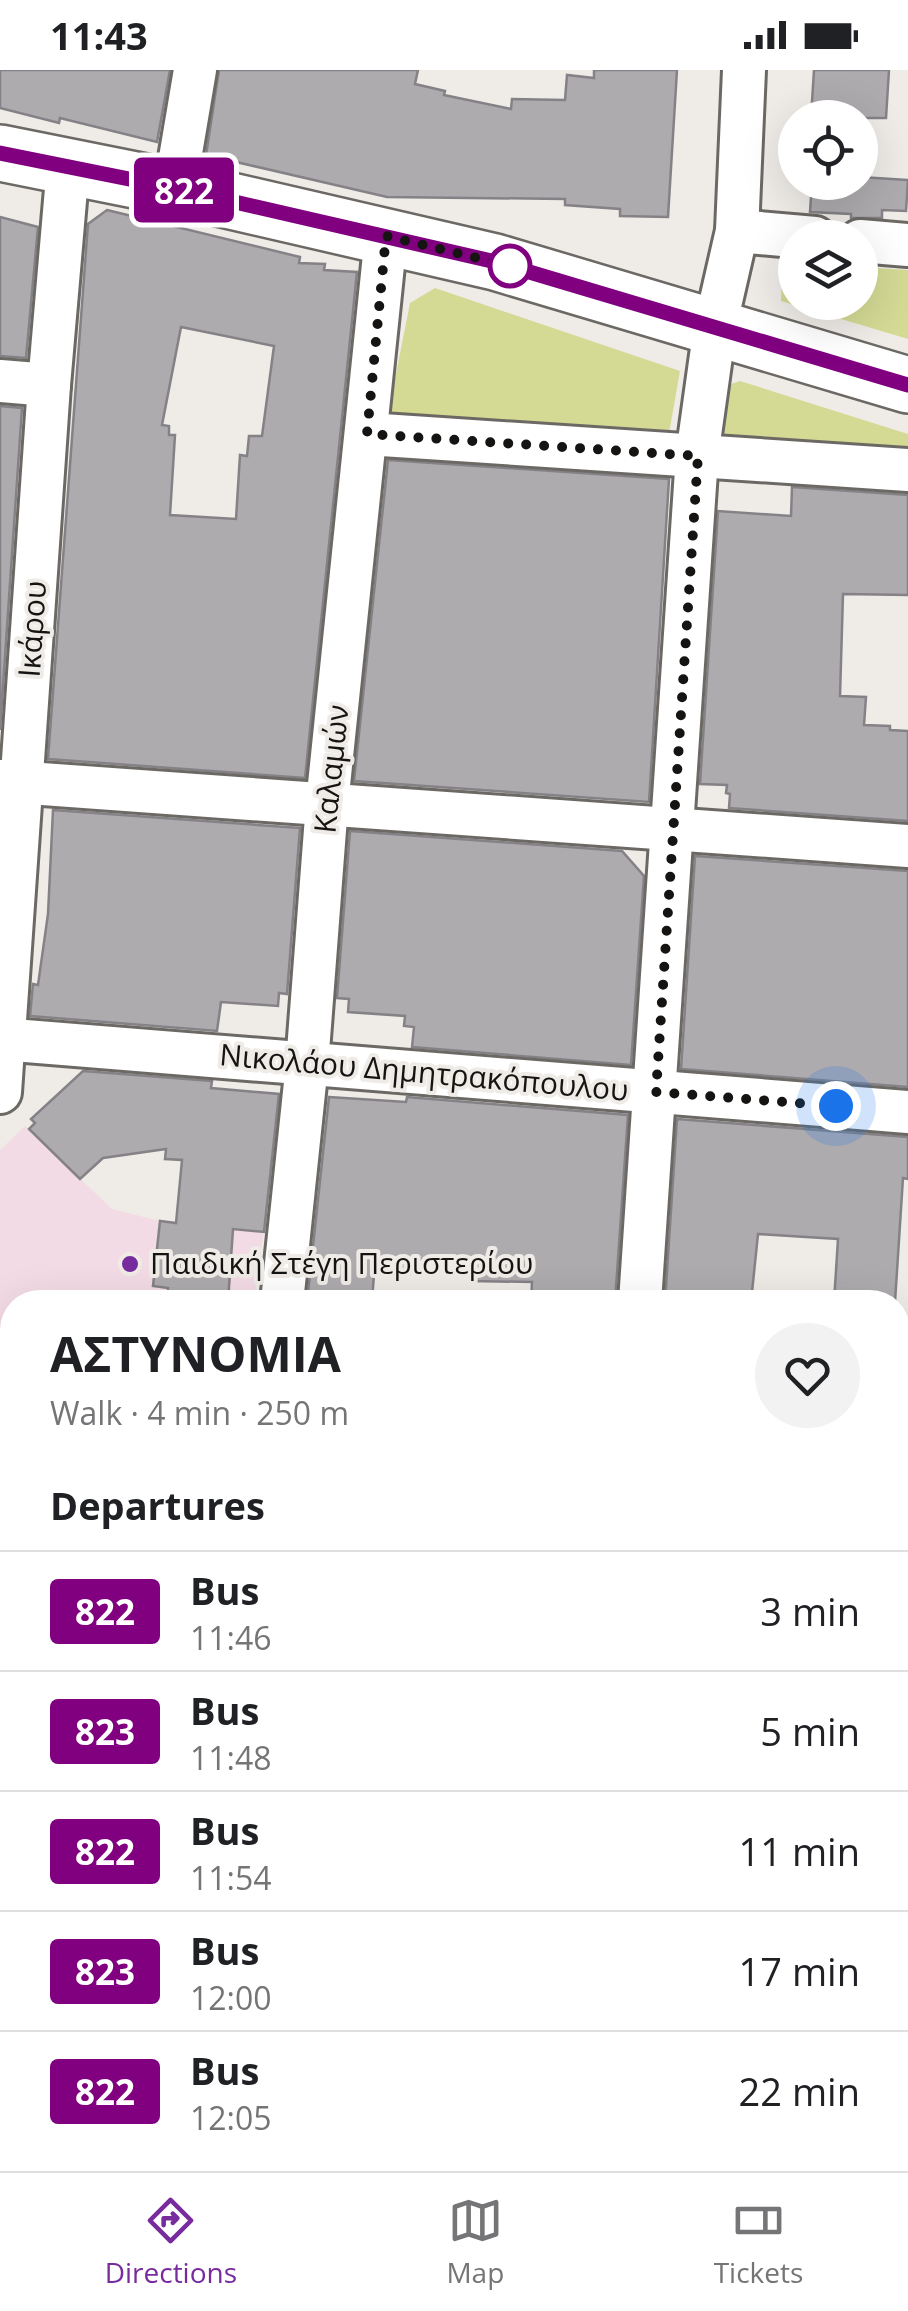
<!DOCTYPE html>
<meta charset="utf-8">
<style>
body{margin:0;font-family:"Open Sans",sans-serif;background:#f2f2f2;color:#202124;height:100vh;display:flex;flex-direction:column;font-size:38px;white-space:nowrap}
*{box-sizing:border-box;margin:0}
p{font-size:32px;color:#757577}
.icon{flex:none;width:55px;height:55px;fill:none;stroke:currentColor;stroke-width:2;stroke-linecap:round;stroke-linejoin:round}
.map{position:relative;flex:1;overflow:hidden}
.panel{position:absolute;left:0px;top:1220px;width:910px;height:882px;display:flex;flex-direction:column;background:#fff;border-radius:40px 40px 0 0;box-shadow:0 10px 40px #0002}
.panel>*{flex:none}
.badge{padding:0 20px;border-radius:8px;font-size:35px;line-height:65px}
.buttons{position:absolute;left:778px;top:30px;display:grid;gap:20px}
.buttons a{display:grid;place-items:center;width:100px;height:100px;border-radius:50%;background:#fff;box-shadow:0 10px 40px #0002;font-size:50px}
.you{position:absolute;width:50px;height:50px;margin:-25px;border:8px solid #fff;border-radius:50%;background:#1a73e8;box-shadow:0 0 0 15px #1a73e833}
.map>.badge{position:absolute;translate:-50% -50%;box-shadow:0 0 0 5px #fff}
h2{padding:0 50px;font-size:38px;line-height:90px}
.round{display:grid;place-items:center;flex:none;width:105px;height:105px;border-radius:52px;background:#f2f2f2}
.head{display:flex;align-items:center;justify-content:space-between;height:170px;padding:0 50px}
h1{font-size:48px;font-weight:700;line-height:75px}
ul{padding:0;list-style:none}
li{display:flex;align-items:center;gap:30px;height:120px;padding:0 50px;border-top:2px solid #e0e0e0}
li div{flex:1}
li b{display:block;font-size:38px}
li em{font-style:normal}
li .badge{min-width:110px;font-weight:700;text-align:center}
.status{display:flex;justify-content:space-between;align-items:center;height:70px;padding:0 50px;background:#fff;direction:ltr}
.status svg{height:28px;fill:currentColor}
.tab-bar{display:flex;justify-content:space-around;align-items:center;height:140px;border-top:2px solid #e0e0e0;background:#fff;font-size:28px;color:#757577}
.tab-bar a{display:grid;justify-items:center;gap:5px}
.tab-bar .selected{color:#782b9d}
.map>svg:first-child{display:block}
</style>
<div class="status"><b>11:43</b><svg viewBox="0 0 49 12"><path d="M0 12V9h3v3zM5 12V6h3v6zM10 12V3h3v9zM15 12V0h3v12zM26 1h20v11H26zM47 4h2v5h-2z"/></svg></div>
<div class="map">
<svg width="908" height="2101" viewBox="0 0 908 2101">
<rect width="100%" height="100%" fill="#efece8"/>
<path fill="#f3dbe5" d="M25 1056 112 1139 160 1151 264 1162 254 1232H12V1348L0 1334V1080Z"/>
<g fill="#d4da94">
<path d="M782 190 795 192V232H860V197L908 200V269L781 231Z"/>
<path d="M435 218 680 301 668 369 398 356 389 339 410 233Z"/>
<path d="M740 311 908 364V388L720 367 723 317Z"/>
<path d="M0 1541 12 1555V1649L0 1651Z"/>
<path d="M281 2090H519L520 2101H284Z"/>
</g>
<g fill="#aeabaf" stroke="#848286" stroke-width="2.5" fill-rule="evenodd">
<path d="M0 0H170L157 72 60 48 59 53 0 38Z"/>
<path d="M219 0H418L415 14 445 21 444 25 511 39 512 29 565 30 567 5 594 8V0H677L668 147 620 146V139L565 135V129L387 127 206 85Z"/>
<path d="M814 0H889L886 48H811Z"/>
<path d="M860 107 908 110 906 141 882 140V148H851V144L810 142 812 112H860Z"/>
<path d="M107 140 300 187 299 193 325 194 324 200 357 202 305 708 48 689 88 154ZM181 257 274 276 262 366H249L247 386 240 385 236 449 170 445 175 365H169V356L162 355Z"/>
<path d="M0 147 38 157 26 288 0 286Z"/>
<path d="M0 336 22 338 0 660Z"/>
<path d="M388 390 669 409 649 732 354 711Z"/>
<path d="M792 417 908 425V525L843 524 840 626 866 627 864 655 890 656V660L908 661V751L729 738 730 724 726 723 727 715 700 714 718 441 791 446Z"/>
<path d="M53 740 300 758 287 924 279 923 278 936 221 932 217 961 30 946 33 914 38 915 48 844Z"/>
<path d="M350 761 622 781 644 806 631 995 412 977 414 957 404 956 405 946 348 942 349 929 337 928Z"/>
<path d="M695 786 908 801V1017L681 999Z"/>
<path d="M83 1001 212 1011 211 1018 279 1024 264 1162 233 1159 228 1232H167L168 1218 153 1216 160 1151 176 1153 182 1090 165 1089 166 1079 103 1088 80 1109 29 1059 35 1053 31 1049Z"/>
<path d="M329 1027 406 1032 407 1027 628 1045 615 1232H531L532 1212 471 1211V1193L411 1189 410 1204H374L372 1232H307Z"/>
<path d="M677 1049 908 1067V1109L903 1108 895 1232H834L838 1169 758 1164 751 1232H665Z"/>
</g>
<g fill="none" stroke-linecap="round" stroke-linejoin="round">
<defs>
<g id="street">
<path d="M175 118 195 0"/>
<path d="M737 161 815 168"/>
<path d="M860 171 908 175"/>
<path d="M0 311 49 315"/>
<path d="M367 364 908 400"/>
<path d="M0 711 908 776"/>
<path d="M0 969 908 1042"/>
<path d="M0 1022 49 315 68 96"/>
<path d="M282 1232 307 994 327 734 386 166"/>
<path d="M640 1232 697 386 715 257 737 161 744 0"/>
<path d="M898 1421 908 1422"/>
<path d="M0 1683 12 1681"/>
<path d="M898 1714 908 1715"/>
<path d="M0 1988 12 1986"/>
<path d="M246 2090 248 2101"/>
<path d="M551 2090 553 2101"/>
</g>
<g id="secondary">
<path d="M0 83 175 118 495 192 908 315"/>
<path d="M0 1404 12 1418"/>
<path d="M0 1478 12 1493"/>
<path d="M609 2090 621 2101"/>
<path d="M681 2090 693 2101"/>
</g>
</defs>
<use href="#street" stroke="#6c6965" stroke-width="48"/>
<use href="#secondary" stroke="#6c6965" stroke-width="60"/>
<use href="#street" stroke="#fff" stroke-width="42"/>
<use href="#secondary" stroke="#fff" stroke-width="55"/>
</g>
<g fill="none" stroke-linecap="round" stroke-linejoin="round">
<defs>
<path id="line" d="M0 83 174 118 496 192 908 315"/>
</defs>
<use href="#line" stroke="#fff" stroke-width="22"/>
<use href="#line" stroke="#800080" stroke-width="15"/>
<path stroke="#151413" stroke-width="10" stroke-dasharray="0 18" d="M510 196 386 166 367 364 698 386 656 1022 836 1036"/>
</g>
<circle fill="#fff" stroke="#800080" stroke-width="5" cx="510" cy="196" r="20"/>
<circle fill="#782b9d" stroke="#efece8" stroke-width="4" cx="130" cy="1194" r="10"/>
<g text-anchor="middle" stroke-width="8" stroke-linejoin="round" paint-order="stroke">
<g font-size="30" fill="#151413" stroke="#efece8">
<text transform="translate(33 559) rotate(-86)" y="10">Ικάρου</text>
<text transform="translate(332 699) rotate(-84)" y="10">Καλαμών</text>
<text transform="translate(424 1003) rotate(5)" y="10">Νικολάου Δημητρακόπουλου</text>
</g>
<g font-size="30" fill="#151413" stroke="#efece8" text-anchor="start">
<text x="150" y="1204">Παιδική Στέγη Περιστερίου</text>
</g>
</g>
</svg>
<div class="buttons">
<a><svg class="icon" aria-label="locate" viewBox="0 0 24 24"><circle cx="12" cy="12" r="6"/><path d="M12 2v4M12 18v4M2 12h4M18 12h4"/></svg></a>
<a><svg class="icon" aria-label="layers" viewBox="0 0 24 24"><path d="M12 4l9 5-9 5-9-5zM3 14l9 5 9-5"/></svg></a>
</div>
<div class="you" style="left:836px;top:1036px"></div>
<b class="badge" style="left:184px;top:120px;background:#800080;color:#fff">822</b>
<section class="panel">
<div class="head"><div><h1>ΑΣΤΥΝΟΜΙΑ</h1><p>Walk · 4 min · 250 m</p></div><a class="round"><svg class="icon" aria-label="heart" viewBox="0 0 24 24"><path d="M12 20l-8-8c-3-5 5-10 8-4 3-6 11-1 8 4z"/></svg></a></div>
<h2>Departures</h2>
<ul>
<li><span class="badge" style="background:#800080;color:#fff">822</span><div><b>Bus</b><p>11:46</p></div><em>3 min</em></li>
<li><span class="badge" style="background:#800080;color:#fff">823</span><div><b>Bus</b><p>11:48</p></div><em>5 min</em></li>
<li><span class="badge" style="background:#800080;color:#fff">822</span><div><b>Bus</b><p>11:54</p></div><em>11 min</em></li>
<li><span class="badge" style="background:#800080;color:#fff">823</span><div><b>Bus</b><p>12:00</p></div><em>17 min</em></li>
<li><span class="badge" style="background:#800080;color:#fff">822</span><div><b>Bus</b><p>12:05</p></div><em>22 min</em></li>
</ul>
</section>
</div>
<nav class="tab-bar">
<a class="selected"><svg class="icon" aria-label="directions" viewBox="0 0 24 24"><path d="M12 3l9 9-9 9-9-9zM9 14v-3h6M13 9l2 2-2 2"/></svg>Directions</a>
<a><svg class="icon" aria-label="map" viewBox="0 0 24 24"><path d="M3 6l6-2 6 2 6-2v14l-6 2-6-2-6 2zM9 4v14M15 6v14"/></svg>Map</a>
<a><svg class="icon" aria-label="tickets" viewBox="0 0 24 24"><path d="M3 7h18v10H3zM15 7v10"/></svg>Tickets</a>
</nav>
